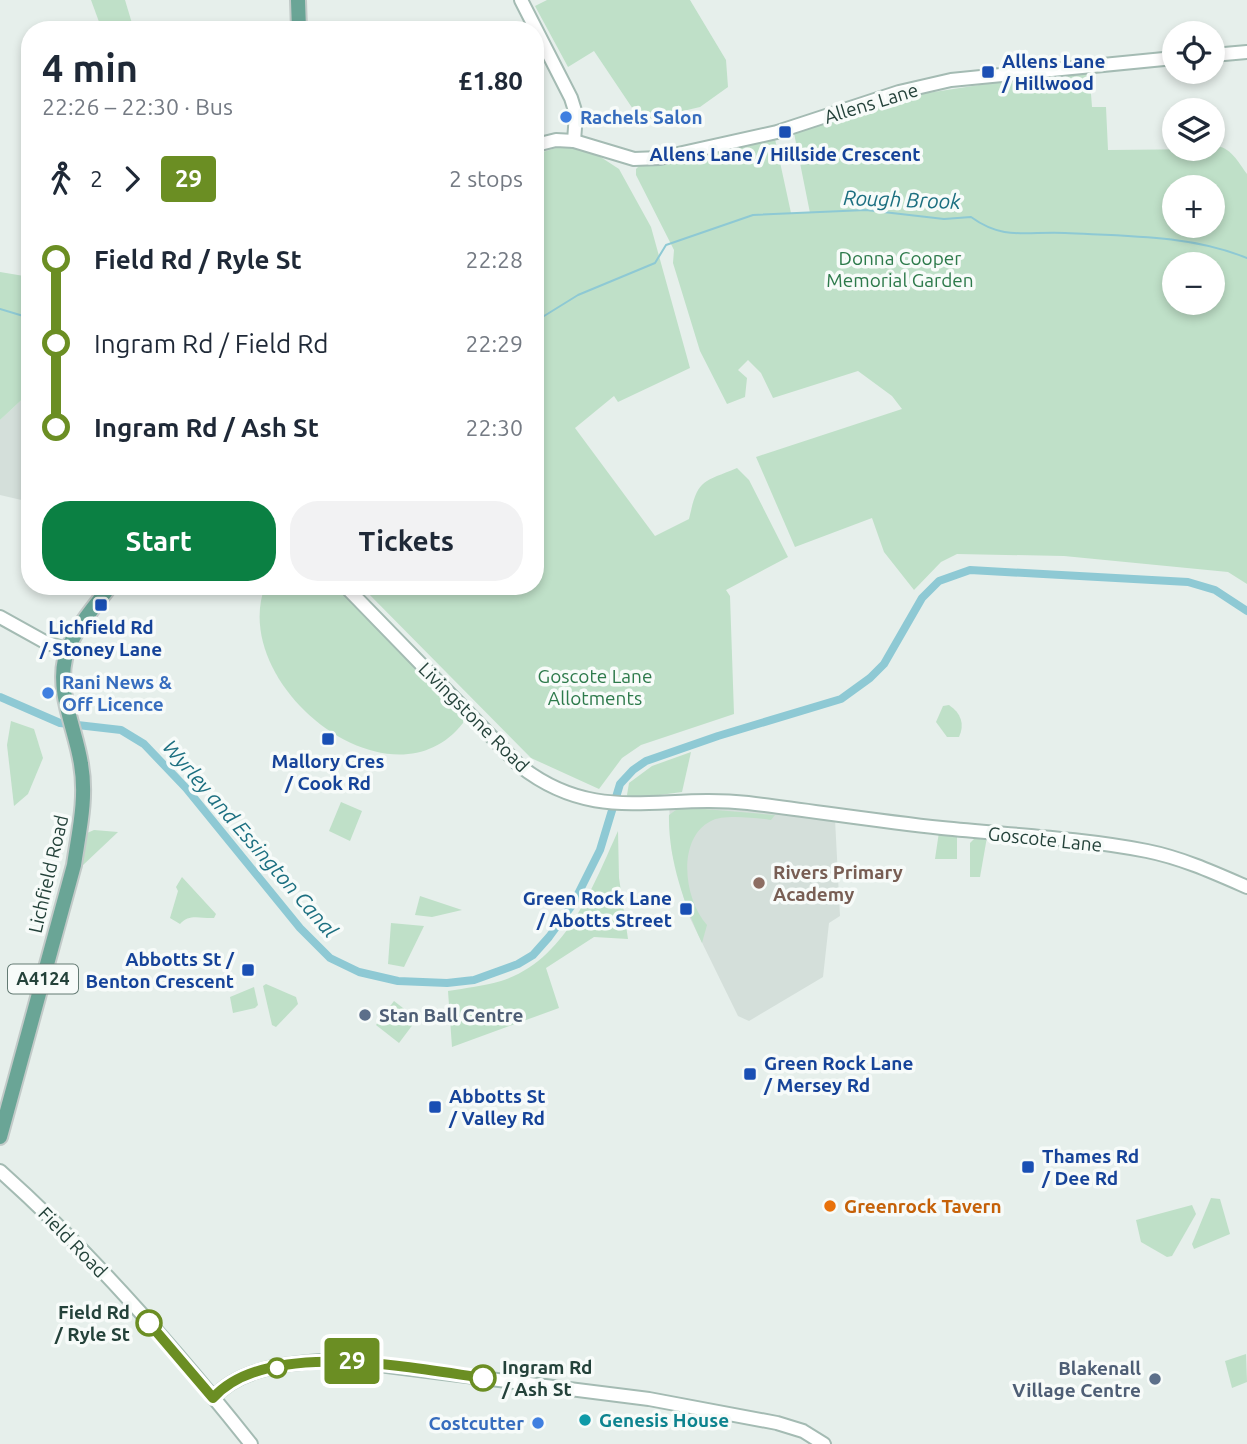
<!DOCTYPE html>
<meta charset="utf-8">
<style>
body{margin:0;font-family:Ubuntu,sans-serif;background:#f2f2f3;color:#1f2937;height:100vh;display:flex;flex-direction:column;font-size:26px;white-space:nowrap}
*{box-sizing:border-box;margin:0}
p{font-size:23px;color:#747a83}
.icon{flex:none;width:38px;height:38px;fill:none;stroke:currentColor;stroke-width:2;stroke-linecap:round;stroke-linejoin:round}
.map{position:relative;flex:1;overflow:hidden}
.details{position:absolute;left:21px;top:21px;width:523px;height:574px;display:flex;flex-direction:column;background:#fff;border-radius:28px;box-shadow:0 4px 10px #0003}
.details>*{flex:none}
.badge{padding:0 14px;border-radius:5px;font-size:24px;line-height:46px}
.buttons{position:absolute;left:1162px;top:21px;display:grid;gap:14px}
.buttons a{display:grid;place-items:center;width:63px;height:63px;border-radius:50%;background:#fff;box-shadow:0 4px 10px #0003;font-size:35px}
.map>.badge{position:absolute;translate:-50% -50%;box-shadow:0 0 0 4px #fff}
.legs{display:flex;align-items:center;gap:10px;height:77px;padding:0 21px;font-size:23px}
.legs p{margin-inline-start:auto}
.overview{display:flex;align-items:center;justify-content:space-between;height:119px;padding:0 21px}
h1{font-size:38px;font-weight:700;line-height:52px}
.cta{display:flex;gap:14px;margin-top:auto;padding:14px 21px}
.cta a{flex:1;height:80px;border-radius:28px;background:#0b8043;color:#fff;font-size:28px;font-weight:700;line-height:80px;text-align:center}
.cta a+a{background:#f2f2f3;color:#1f2937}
ul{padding:0 21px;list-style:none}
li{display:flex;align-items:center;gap:24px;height:84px;font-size:26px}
li i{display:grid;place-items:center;width:10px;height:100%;margin:0 9px;background:currentColor}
li i::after{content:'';width:18px;height:18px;margin:-9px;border:5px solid;border-radius:50%;background:#fff}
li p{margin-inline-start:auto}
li:first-child i{background:linear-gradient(#0000 50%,currentColor 0)}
li:last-child i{background:linear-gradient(currentColor 50%,#0000 0)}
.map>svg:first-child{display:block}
</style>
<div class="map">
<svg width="1247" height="1444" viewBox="0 0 1247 1444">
<rect width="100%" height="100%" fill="#e6efeb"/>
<g fill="#d4dfda">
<path d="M30 392V502L0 495V420Z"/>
<path d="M713 804 835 819 840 916 829 923 823 977 749 1021 738 1016 688 914 672 852 669 805Z"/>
</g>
<g fill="#bfe0c8" fill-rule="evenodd">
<path d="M91 0H125L134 30H102Z"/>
<path d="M547 0H690L726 60 728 87 700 107 641 121 594 51 568 67 535 6Z"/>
<path d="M1089 68 1092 107H1106L1108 150 1213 149V146C1230 145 1238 162 1247 174V584L1228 572 1064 556 957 554 941 562 914 590 884 552 872 518 795 547 756 457 902 409 892 396 858 371 773 398 761 373 748 360 738 370 747 378 745 397 727 404 700 351 673 263 674 250 636 175V169L640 165 775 139 791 213H810L794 133 921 94ZM1174 187H1213V226H1174ZM1174 264H1213V303H1174Z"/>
<path d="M566 145 596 154 619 169 651 227 690 368 618 402 614 396 575 428 655 536 689 519C698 479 701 483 737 468L749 480 788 557 726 590 730 596 734 714 641 745 622 758 599 789 531 758 361 586H536V154Z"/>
<path d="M0 272 30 277V392L0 420Z"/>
<path d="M265 586H336L464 715 463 723C391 815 228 686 265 586Z"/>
<path d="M949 705C961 713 965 724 959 737H947L936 722 943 706Z"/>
<path d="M11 721 34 729 43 758 28 794 14 806 7 745Z"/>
<path d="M691 752 682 792 630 799 627 795 629 783 652 766Z"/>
<path d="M341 802 362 811 350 841 329 831Z"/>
<path d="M680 807 775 815 771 820C757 818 723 814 711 821 677 838 683 898 707 925L702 943C684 904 668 858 669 815Z"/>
<path d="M94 830 118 832 82 866 87 833Z"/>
<path d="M618 831 619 878 628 939 594 937 546 968 559 1008 452 1047 448 991C466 988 484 986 501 981 566 961 593 886 618 831Z"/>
<path d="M939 832 957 836V859H935Z"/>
<path d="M976 837H987L980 877H970V843Z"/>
<path d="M182 877 216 914 214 918C202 919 189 913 180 924L170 918 178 891 176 887Z"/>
<path d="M420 896 462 910 432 917 415 915Z"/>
<path d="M391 923 424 926 404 967 388 964Z"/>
<path d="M266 984 296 997 298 1004 276 1027 272 1025 263 986Z"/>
<path d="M254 987 258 1005 255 1008 233 1013 230 997Z"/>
<path d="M394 1001 417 1019 399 1043 376 1025Z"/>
<path d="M1211 1198 1220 1199 1230 1234 1194 1249 1192 1244Z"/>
<path d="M1192 1205 1196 1214 1172 1256 1167 1257 1141 1242 1136 1220Z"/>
<path d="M1246 1354 1247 1382 1232 1388 1225 1361Z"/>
</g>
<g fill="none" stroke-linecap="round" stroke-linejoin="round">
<g stroke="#8ec9d4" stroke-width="2">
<path d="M0 309 30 318"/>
<path d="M536 321 578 295 655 263 666 245 753 215 866 210 944 219 971 217C1004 241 1027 231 1065 233 1125 236 1191 235 1247 258"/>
</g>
<path stroke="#8ec9d4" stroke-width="8" d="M0 697 60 723 121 730 144 744 186 788 300 928 330 958 359 972 398 981 447 983 474 980 518 964 533 955 549 937 573 904 600 850 620 784 633 770 646 761 718 736 841 699 870 678 884 664 922 598 939 581 970 570 1188 582 1215 590 1247 611"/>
<defs>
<g id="secondary">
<path d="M521 0 571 98 576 114 574 141"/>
<path d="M1213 55 1247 52"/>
<path d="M536 145 556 140 574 141 634 159 660 158 777 132 899 92 951 80 1174 58"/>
<path d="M345 586 520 766C597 826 660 793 748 803 813 811 877 821 942 828 1010 835 1080 838 1147 851 1182 858 1215 873 1247 887"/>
<path d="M0 617 45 642 68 650"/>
<path d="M0 1171C92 1253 174 1347 251 1444"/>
<path d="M213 1398C242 1365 299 1362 339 1360L649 1399 777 1423 803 1431 824 1444"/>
</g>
<g id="primary">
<path d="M298 0 299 30"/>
<path d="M0 1137 74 865C79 831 87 798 81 764 76 730 57 694 65 659 71 632 94 608 110 586"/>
</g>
</defs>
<use href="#secondary" stroke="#a4bbb3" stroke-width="16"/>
<use href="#primary" stroke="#c2cac8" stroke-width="18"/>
<use href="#secondary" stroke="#fff" stroke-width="12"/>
<use href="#primary" stroke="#6aa596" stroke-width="14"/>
</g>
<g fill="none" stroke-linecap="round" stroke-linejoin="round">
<defs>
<path id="line-1" d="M149 1323 213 1398C266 1338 413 1368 483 1378"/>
</defs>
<use href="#line-1" stroke="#fff" stroke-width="16"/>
<use href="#line-1" stroke="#6b8e23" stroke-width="10"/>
</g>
<g fill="#1a4fb4" stroke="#f7fbf9" stroke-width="2.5">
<rect x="981" y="65" width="14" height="14" rx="3.5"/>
<rect x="778" y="125" width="14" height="14" rx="3.5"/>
<rect x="94" y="598" width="14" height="14" rx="3.5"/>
<rect x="321" y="732" width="14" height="14" rx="3.5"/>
<rect x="679" y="902" width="14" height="14" rx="3.5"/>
<rect x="241" y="963" width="14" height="14" rx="3.5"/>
<rect x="743" y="1067" width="14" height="14" rx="3.5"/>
<rect x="428" y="1100" width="14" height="14" rx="3.5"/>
<rect x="1021" y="1160" width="14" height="14" rx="3.5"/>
</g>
<g fill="#3f7fe0" stroke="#f7fbf9" stroke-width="2.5">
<circle cx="566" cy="117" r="7"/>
<circle cx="48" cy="693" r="7"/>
<circle cx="538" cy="1423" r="7"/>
</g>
<circle fill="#8d6e63" stroke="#f7fbf9" stroke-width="2.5" cx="759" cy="883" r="7"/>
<g fill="#5c6f8a" stroke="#f7fbf9" stroke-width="2.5">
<circle cx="365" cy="1015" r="7"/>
<circle cx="1155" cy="1379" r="7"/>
</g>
<circle fill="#e8710a" stroke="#f7fbf9" stroke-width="2.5" cx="830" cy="1206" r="7"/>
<g fill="#fff" stroke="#6b8e23" stroke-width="3.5">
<circle cx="149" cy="1323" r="12"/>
<circle cx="277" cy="1368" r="9"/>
<circle cx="483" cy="1378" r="12"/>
</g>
<circle fill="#0f9aa8" stroke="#f7fbf9" stroke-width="2.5" cx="585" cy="1420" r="7"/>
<g text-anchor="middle" stroke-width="7" stroke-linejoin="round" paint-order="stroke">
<rect fill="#f7fbf9" stroke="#637a73" stroke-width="2" x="8" y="964.5" width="70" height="29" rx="5"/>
<g font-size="18" font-weight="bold" fill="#24423a">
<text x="43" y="985">A4124</text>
</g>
<g font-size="19" font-weight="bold" fill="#164399" stroke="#f7fbf9" text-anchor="start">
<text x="1002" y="68">Allens Lane<tspan x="1002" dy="22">/ Hillwood</tspan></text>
<text x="785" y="161" text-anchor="middle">Allens Lane / Hillside Crescent</text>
<text x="101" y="634" text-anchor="middle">Lichfield Rd<tspan x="101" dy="22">/ Stoney Lane</tspan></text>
<text x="328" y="768" text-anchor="middle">Mallory Cres<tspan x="328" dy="22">/ Cook Rd</tspan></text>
<text x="672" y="905" text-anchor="end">Green Rock Lane<tspan x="672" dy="22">/ Abotts Street</tspan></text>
<text x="234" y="966" text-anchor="end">Abbotts St /<tspan x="234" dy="22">Benton Crescent</tspan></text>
<text x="764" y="1070">Green Rock Lane<tspan x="764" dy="22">/ Mersey Rd</tspan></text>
<text x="449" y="1103">Abbotts St<tspan x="449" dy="22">/ Valley Rd</tspan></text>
<text x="1042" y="1163">Thames Rd<tspan x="1042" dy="22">/ Dee Rd</tspan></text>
</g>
<g font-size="19" fill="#24423a" stroke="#f7fbf9">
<text transform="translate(871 103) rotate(-17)" y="7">Allens Lane</text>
<text transform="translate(474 717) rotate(45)" y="7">Livingstone Road</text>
<text transform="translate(1045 839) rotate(6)" y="7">Goscote Lane</text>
<text transform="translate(48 874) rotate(-77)" y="7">Lichfield Road</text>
<text transform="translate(73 1242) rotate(46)" y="7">Field Road</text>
</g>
<g font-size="19" font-weight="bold" fill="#366cbe" stroke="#f7fbf9" text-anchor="start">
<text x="580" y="124">Rachels Salon</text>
<text x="62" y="689">Rani News &amp;<tspan x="62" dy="22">Off Licence</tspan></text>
<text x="524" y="1430" text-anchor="end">Costcutter</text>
</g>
<g font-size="19" fill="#2d7a4b" stroke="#f7fbf9">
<text x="900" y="265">Donna Cooper<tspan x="900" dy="22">Memorial Garden</tspan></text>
<text x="595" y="683">Goscote Lane<tspan x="595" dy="22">Allotments</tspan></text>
</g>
<g font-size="19" font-weight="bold" fill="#785e54" stroke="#f7fbf9" text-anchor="start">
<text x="773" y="879">Rivers Primary<tspan x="773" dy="22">Academy</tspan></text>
</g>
<g font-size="19" font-weight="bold" fill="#4e5e75" stroke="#f7fbf9" text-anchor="start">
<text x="379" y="1022">Stan Ball Centre</text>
<text x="1141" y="1375" text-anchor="end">Blakenall<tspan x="1141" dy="22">Village Centre</tspan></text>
</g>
<g font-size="19" font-weight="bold" fill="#c56008" stroke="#f7fbf9" text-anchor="start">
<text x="844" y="1213">Greenrock Tavern</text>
</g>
<g font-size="19" font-weight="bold" fill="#24423a" stroke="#f7fbf9" text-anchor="end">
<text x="130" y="1319">Field Rd<tspan x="130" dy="22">/ Ryle St</tspan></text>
<text x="502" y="1374" text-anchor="start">Ingram Rd<tspan x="502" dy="22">/ Ash St</tspan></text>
</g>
<g font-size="19" font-weight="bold" fill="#0d838f" stroke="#f7fbf9" text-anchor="start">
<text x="599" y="1427">Genesis House</text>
</g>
<g font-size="21" font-style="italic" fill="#1c6f80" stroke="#f7fbf9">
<text transform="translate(902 200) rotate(2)" y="7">Rough Brook</text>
<text transform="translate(250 839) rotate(49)" y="7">Wyrley and Essington Canal</text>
</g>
</g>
</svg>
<div class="buttons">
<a><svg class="icon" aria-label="locate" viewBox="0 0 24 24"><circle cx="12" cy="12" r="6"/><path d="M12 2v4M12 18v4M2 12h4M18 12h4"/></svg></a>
<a><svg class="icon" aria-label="layers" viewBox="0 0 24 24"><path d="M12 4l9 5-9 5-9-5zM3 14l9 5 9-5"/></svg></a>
<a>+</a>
<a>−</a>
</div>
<b class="badge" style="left:352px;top:1361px;background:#6b8e23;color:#fff">29</b>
<section class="details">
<div class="overview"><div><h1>4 min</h1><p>22:26 – 22:30 · Bus</p></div><b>£1.80</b></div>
<div class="legs"><svg class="icon" aria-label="walk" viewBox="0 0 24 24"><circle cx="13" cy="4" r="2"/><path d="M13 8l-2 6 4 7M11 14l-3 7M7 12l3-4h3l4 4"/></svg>2<svg class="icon" aria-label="forward" viewBox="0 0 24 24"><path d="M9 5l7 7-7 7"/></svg><b class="badge" style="background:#6b8e23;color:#fff">29</b><p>2 stops</p></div>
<ul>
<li><i style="color:#6b8e23"></i><b>Field Rd / Ryle St</b><p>22:28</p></li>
<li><i style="color:#6b8e23"></i><span>Ingram Rd / Field Rd</span><p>22:29</p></li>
<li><i style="color:#6b8e23"></i><b>Ingram Rd / Ash St</b><p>22:30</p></li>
</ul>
<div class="cta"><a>Start</a><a>Tickets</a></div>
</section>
</div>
